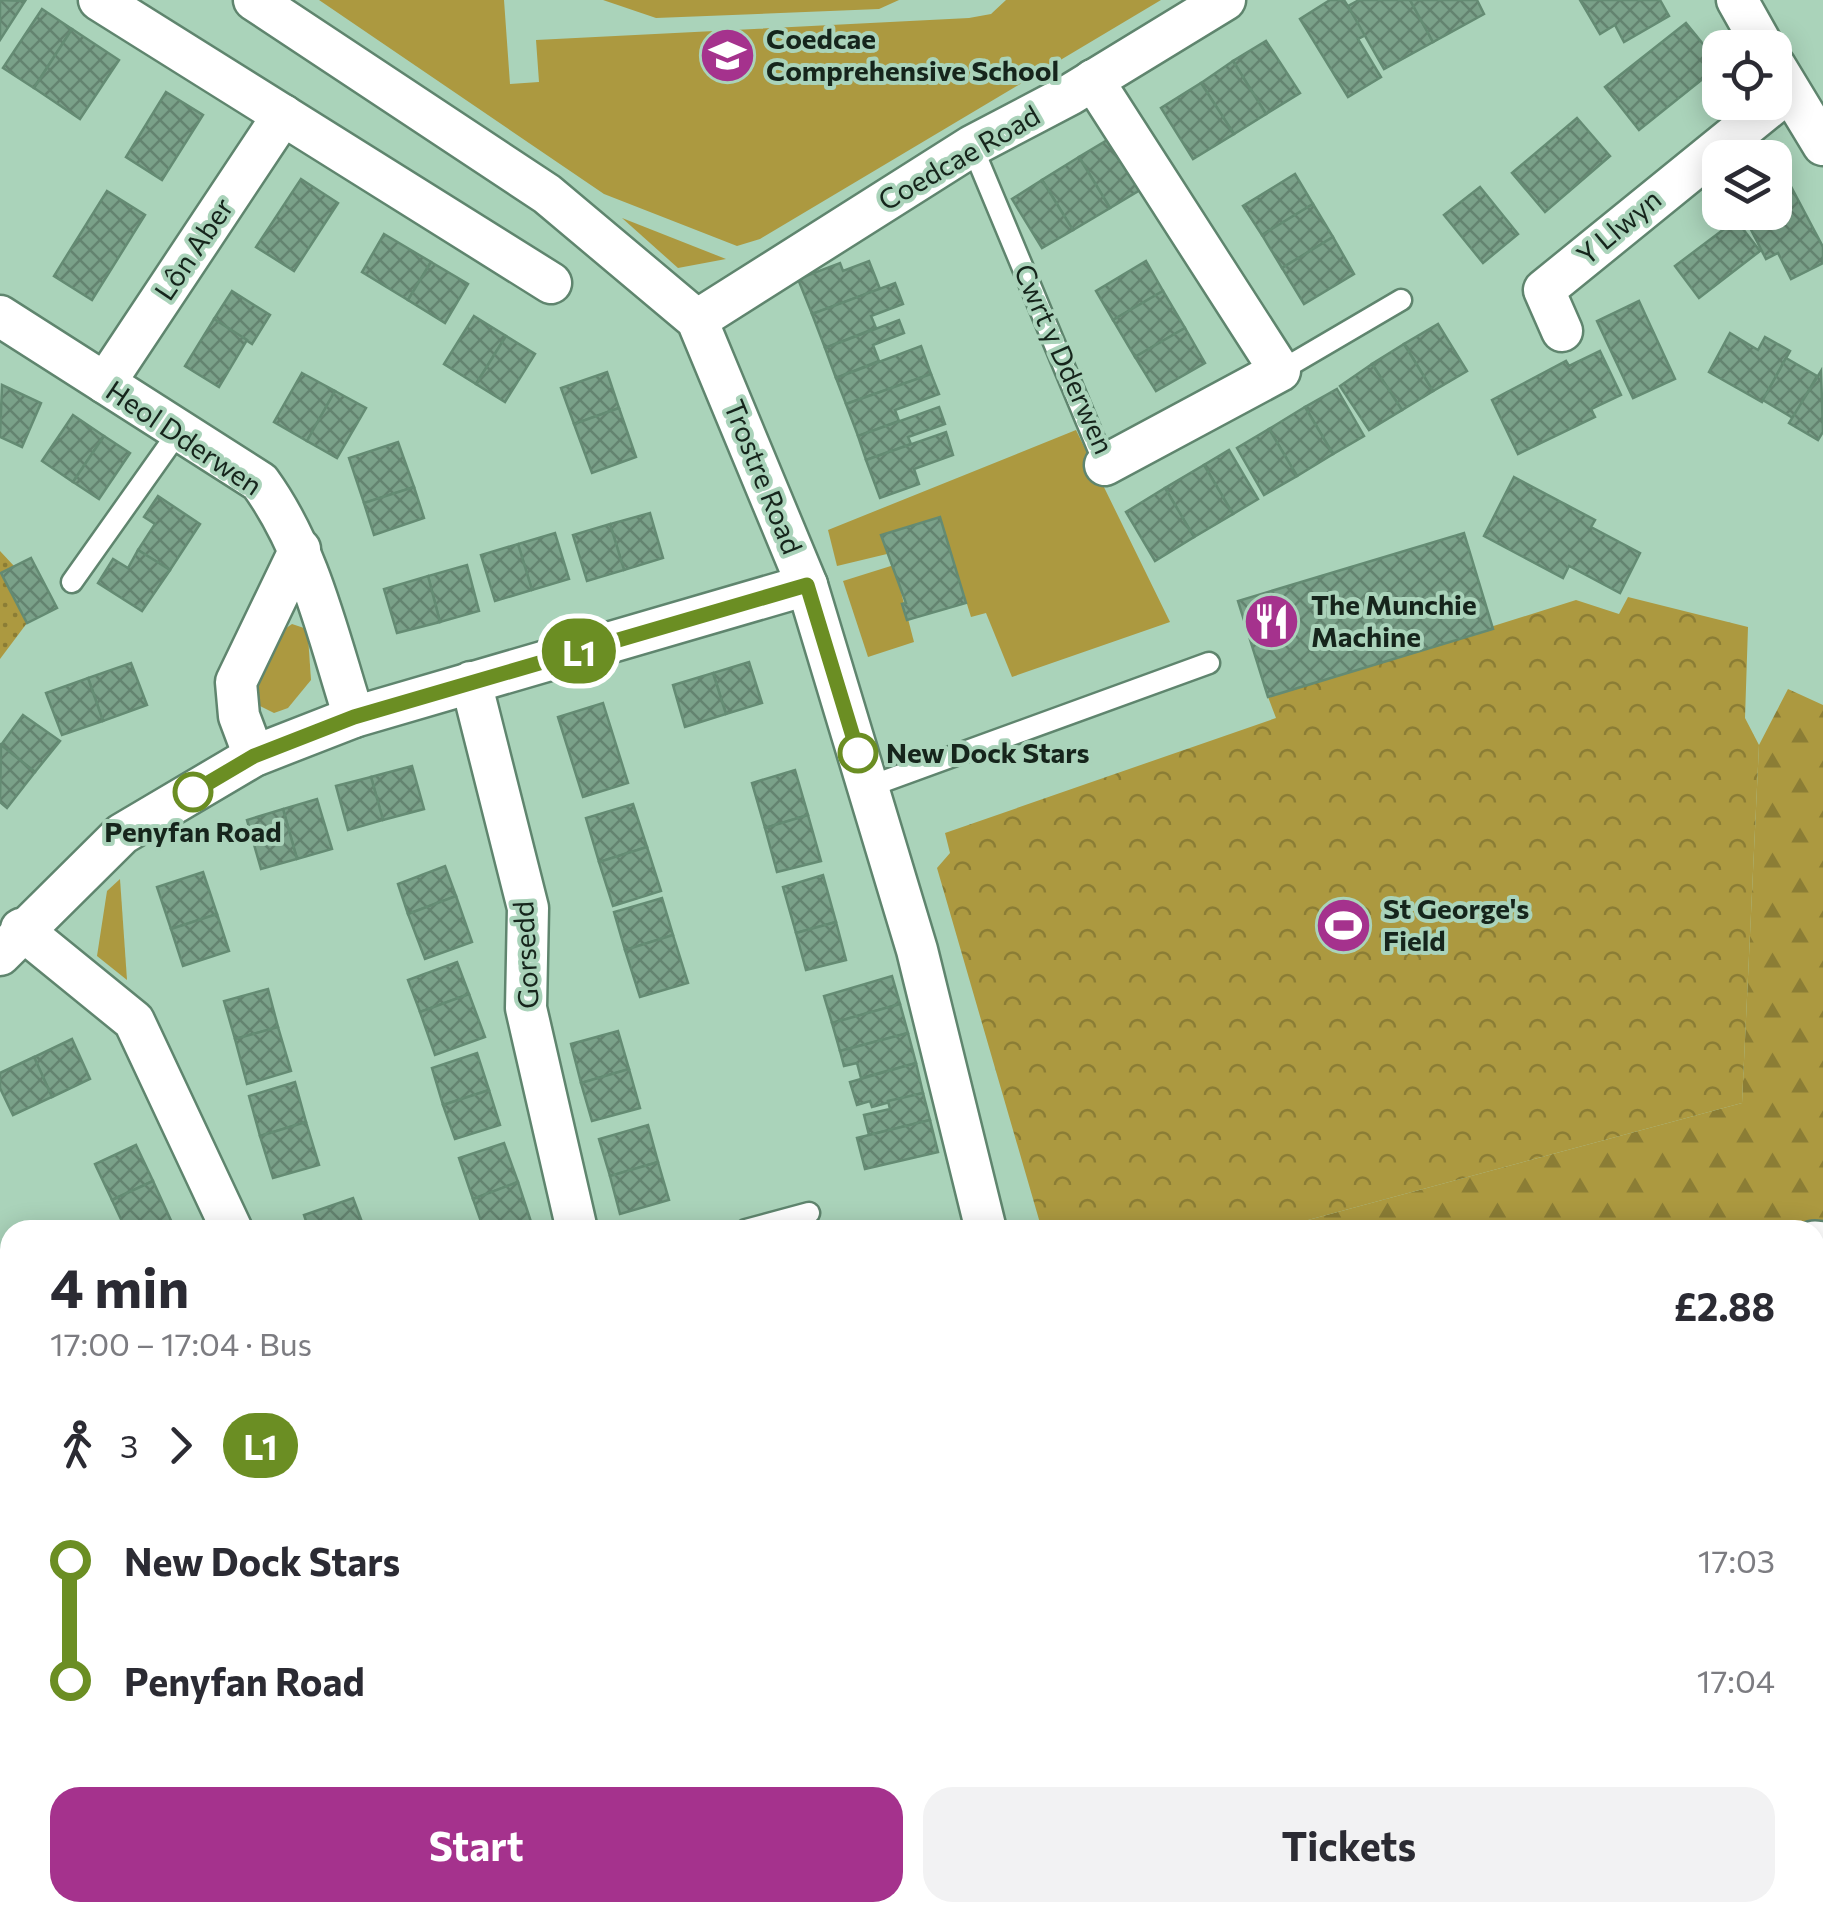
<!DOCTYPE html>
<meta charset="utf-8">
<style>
body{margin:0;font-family:Commissioner,sans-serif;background:#f2f2f3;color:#2b2b33;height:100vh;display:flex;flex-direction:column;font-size:38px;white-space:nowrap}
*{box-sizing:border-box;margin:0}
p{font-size:32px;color:#7c7c81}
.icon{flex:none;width:55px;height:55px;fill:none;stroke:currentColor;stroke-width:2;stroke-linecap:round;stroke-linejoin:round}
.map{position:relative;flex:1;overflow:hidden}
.details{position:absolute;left:0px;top:1220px;width:1825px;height:702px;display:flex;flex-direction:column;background:#fff;border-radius:30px 30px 0 0;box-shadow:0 5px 25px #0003}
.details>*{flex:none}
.badge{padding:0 20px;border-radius:32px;font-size:35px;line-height:65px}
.controls{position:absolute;left:1702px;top:30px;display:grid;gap:20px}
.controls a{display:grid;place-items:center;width:90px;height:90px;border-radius:20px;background:#fff;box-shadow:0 5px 25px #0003;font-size:50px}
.map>.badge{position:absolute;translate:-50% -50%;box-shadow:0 0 0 5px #fff}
.legs{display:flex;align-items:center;gap:15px;height:110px;padding:0 50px;font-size:32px}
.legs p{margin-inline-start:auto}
.head{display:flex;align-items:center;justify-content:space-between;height:170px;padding:0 50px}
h1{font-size:55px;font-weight:700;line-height:75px}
.cta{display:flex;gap:20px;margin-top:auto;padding:20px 50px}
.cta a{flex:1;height:115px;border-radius:30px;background:#a5328d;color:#fff;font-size:40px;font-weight:700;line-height:115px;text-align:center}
.cta a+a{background:#f2f2f3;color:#2b2b33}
ul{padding:0 50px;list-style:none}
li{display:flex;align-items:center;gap:35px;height:120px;font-size:38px}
li i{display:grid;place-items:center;width:15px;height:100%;margin:0 12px;background:currentColor}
li i::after{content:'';width:25px;height:25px;margin:-12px;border:8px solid;border-radius:50%;background:#fff}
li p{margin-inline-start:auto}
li:first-child i{background:linear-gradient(#0000 50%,currentColor 0)}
li:last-child i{background:linear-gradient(currentColor 50%,#0000 0)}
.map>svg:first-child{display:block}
</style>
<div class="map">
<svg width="1823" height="1922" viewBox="0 0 1823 1922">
<defs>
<pattern id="forest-firs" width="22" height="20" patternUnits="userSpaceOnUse" patternTransform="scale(2.5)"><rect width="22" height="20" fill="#ac9940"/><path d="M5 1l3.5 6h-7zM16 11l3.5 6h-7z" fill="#8b7d35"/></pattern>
<pattern id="park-crowns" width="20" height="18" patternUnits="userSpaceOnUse" patternTransform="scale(2.5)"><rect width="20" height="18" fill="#ac9940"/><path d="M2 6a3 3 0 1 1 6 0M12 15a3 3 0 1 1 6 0" fill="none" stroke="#8b7d35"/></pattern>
<pattern id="garden-dots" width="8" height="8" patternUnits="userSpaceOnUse" patternTransform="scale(2.5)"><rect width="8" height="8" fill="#ac9940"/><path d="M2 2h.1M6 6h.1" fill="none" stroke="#8b7d35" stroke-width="1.8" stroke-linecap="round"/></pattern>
<pattern id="building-cross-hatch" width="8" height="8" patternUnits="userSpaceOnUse" patternTransform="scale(2.5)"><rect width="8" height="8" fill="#7aa189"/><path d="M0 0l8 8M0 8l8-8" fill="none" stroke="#63836f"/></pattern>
</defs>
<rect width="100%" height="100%" fill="#aad3ba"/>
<g fill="#ac9940">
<path d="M319 0H504L510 84 539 82 536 40 969 18 991 14 1006 0H1161L760 239 737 246 604 194Z"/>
<path d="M603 0H899L879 9 656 18Z"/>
<path d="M622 218 726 259 678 268Z"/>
<path d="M1076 430 1170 622 1012 677 986 613 971 617 940 517 882 535 887 554 837 566 828 530Z"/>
<path d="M894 565 914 642 868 657 843 581Z"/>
<path d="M292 624 304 628 308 636 311 680 288 708 274 713 256 704 252 690 279 633Z"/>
<path d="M120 879 127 980 97 956 107 891Z"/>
</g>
<path fill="url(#forest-firs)" d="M1788 689 1823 705V1228L1558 1220 1512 1230H1271L1742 1103 1759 745Z"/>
<path fill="url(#park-crowns)" d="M1628 597 1748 627 1745 718 1759 745 1742 1103 1271 1230H1042L937 868 950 853 945 833 1276 718 1268 697 1576 600 1619 614Z"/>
<path fill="url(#garden-dots)" d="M0 551 14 566 1 573 27 623 0 659Z"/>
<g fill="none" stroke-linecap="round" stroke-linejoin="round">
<path stroke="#6269c5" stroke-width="11" d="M1815 1308 1823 1309"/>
</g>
<g fill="url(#building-cross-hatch)" stroke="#648b73" stroke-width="2.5">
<path d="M0 0 25 1 0 40Z"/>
<path d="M1330 0H1344L1366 35 1358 39 1381 77 1348 97 1300 19Z"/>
<path d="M1359 0H1410L1433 42 1384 69 1348 6Z"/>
<path d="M1410 0H1477L1484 14 1433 42Z"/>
<path d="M1580 0H1660L1669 16 1624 42 1615 25 1600 34Z"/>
<path d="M42 9 72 29 34 88 3 68Z"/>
<path d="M1686 23 1720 65 1639 130 1605 87Z"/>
<path d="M72 29 119 60 80 119 34 88Z"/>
<path d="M1266 41 1300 93 1266 114 1233 61Z"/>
<path d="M1233 61 1266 114 1234 134 1201 83Z"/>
<path d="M1201 83 1234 134 1193 159 1161 108Z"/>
<path d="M166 92 203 115 162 180 126 157Z"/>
<path d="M1577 118 1610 156 1545 212 1512 173Z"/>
<path d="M1109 139 1140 190 1110 208 1079 157Z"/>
<path d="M1079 157 1110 208 1073 230 1042 180Z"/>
<path d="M1295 174 1313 204 1262 235 1243 206Z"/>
<path d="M301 179 338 203 294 271 256 247Z"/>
<path d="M1787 179 1823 247V263L1791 279 1778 253 1766 259 1742 212H1775V185Z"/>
<path d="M1042 180 1073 230 1042 248 1012 199Z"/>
<path d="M1480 187 1518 234 1483 263 1444 215Z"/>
<path d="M107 191 145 215 92 300 54 276Z"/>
<path d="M1313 204 1333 237 1282 268 1262 235Z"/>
<path d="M1736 220 1760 251 1699 298 1675 266Z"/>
<path d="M384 234 431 262 408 300 362 272Z"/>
<path d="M1333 237 1354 274 1304 304 1282 268Z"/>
<path d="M869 261 880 289 812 314 798 279 840 263 843 271Z"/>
<path d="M1146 261 1163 291 1113 320 1096 291Z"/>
<path d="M431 262 468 284 445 323 408 300Z"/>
<path d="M895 283 903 304 871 316 876 328 825 348 812 314Z"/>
<path d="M232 291 270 315 252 344 214 319Z"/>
<path d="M1163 291 1185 328 1135 357 1113 320Z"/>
<path d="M1639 301 1675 379 1633 398 1597 321Z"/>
<path d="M474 316 506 336 476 384 444 364Z"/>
<path d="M214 319 247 340 219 387 185 366Z"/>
<path d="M899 320 904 333 873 345 879 361 836 378 825 348Z"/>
<path d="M1438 324 1467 371 1433 391 1404 344Z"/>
<path d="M1185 328 1205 363 1156 391 1135 357Z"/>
<path d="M1730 333 1758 350 1765 337 1790 351 1762 402 1709 372Z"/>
<path d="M506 336 535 354 505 402 476 384Z"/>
<path d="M1404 344 1433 391 1402 410 1372 364Z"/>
<path d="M921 346 931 374 846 404 836 378Z"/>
<path d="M1600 351 1621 395 1591 409 1595 417 1518 454 1492 400 1566 361 1569 366Z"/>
<path d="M1786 358 1817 376 1793 418 1763 400Z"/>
<path d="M1372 364 1402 410 1369 430 1340 386Z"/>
<path d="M1821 371 1823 432 1818 440 1789 423Z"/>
<path d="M607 372 619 408 574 424 561 388Z"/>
<path d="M302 373 335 391 307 441 274 422Z"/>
<path d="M931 374 939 394 895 410 899 421 858 436 846 404Z"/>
<path d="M2 385 41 403 22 447 0 437Z"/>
<path d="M1337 389 1364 436 1333 454 1305 407Z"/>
<path d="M335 391 366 408 337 458 307 441Z"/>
<path d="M939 407 945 424 908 437 911 444 866 460 858 436Z"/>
<path d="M1305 407 1333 454 1297 476 1269 429Z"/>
<path d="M619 408 636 457 592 473 574 424Z"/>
<path d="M73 415 104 436 73 482 42 461Z"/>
<path d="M1269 429 1297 476 1264 495 1237 448Z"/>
<path d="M946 432 953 455 914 469 919 484 880 498 866 460Z"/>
<path d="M104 436 130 453 99 499 73 482Z"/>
<path d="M398 442 414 487 364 503 349 458Z"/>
<path d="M1229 450 1258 499 1233 514 1204 465Z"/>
<path d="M1204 465 1233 514 1194 537 1165 488Z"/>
<path d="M1514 477 1595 520 1591 527 1640 553 1620 593 1569 566 1563 578 1484 536Z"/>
<path d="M414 487 424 518 374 535 364 503Z"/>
<path d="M1165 488 1194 537 1155 561 1126 512Z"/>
<path d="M158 496 200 524 170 570 138 550 155 524 144 517Z"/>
<path d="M650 513 663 558 624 570 610 524Z"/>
<path d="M940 517 966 603 907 620 902 604 906 603 881 535Z"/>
<path d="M610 524 624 570 587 581 573 535Z"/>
<path d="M555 533 569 579 532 590 518 544Z"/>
<path d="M1464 533 1493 629 1268 697 1238 601Z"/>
<path d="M518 544 532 590 495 601 481 555Z"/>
<path d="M138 550 170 570 142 611 98 583 113 559 128 568Z"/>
<path d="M31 558 57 608 27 623 1 573Z"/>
<path d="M467 565 479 611 440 622 428 576Z"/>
<path d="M428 576 440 622 397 633 384 589Z"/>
<path d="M749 662 762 703 726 714 713 673Z"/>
<path d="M131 663 147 705 103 721 88 678Z"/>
<path d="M713 673 726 714 685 727 673 685Z"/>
<path d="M88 678 103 721 62 735 46 693Z"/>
<path d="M603 703 628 783 583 797 558 717Z"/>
<path d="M23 715 60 741 35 772 1 745Z"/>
<path d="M1 745 35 772 7 808 0 802Z"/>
<path d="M412 766 424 809 383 820 371 777Z"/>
<path d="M795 770 808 815 765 828 752 783Z"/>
<path d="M371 777 383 820 348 830 336 786Z"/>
<path d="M317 799 332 849 297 859 283 809Z"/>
<path d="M633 804 647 847 599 862 586 818Z"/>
<path d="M283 809 297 859 261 869 247 820Z"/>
<path d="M808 815 821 861 777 872 765 828Z"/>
<path d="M647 847 661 891 613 906 599 862Z"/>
<path d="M445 866 456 896 408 914 398 884Z"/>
<path d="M203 872 217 914 171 929 157 887Z"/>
<path d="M823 875 836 922 796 933 783 887Z"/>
<path d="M456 896 472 942 425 959 408 914Z"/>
<path d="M662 898 673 935 625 950 614 912Z"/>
<path d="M217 914 229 951 183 966 171 929Z"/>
<path d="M836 922 846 960 806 970 796 933Z"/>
<path d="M673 935 688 983 640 997 625 950Z"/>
<path d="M457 962 469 994 420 1012 408 980Z"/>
<path d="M892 976 900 1004 832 1023 824 996Z"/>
<path d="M268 989 278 1027 235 1039 224 1001Z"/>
<path d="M469 994 485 1037 435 1055 420 1012Z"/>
<path d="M900 1004 908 1033 840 1051 832 1023Z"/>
<path d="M278 1027 291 1071 247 1084 235 1039Z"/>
<path d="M618 1031 629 1069 581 1083 571 1044Z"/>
<path d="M908 1033 916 1063 861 1078 857 1063 844 1066 840 1051Z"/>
<path d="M72 1039 90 1079 52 1097 34 1057Z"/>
<path d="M477 1053 489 1090 443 1105 432 1068Z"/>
<path d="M34 1057 52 1097 13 1115 0 1088V1073Z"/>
<path d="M916 1063 923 1093 872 1107 870 1101 857 1105 850 1082Z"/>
<path d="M629 1069 640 1108 592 1121 581 1083Z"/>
<path d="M295 1082 306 1122 260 1136 249 1096Z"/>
<path d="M489 1090 500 1125 455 1139 443 1105Z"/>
<path d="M923 1093 930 1120 869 1135 864 1115 890 1109 888 1101Z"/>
<path d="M930 1120 938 1152 865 1169 857 1138Z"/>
<path d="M306 1122 319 1165 273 1178 260 1136Z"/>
<path d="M648 1125 658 1162 610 1176 599 1139Z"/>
<path d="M504 1143 518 1182 473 1199 459 1158Z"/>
<path d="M136 1145 153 1181 112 1200 95 1164Z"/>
<path d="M658 1162 669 1200 620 1214 610 1176Z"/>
<path d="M153 1181 173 1225 162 1230H126L112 1200Z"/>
<path d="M518 1182 532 1225 484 1230 473 1199Z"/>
<path d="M353 1198 365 1230H309L304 1215Z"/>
<path d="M6 1291 10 1296V1343L0 1353V1297Z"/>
<path d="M6 1580 10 1627 0 1631V1582Z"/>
<path d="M1815 1659 1823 1661V1922H1680L1682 1912H1815Z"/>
<path d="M1037 1912H1056L1087 1922H1034Z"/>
<path d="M1056 1912H1173L1205 1922H1087Z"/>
<path d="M1173 1912H1243L1240 1922H1205Z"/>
<path d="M1432 1912H1525L1522 1922H1429Z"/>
<path d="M1525 1912H1609L1606 1922H1522Z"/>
<path d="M1609 1912H1682L1680 1922H1606Z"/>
</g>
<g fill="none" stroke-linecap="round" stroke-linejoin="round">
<defs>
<g id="service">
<path d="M972 146 1105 465"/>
<path d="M1280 371 1401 300"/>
<path d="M72 582 179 431"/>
<path d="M868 787 1209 663"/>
<path d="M746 1230 809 1213"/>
<path d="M1815 1485 1823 1483"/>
<path d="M750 1922 759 1912"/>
</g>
<g id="minor">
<path d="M99 0 551 283"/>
<path d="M254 0 547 194 697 320 807 585 917 950 986 1230"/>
<path d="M1737 0 1764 48"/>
<path d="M1775 66 1823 145"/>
<path d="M1093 80 1280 371 1105 465"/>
<path d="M0 316 260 482C310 551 328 636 354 717"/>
<path d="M697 320 972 146 1071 94 1225 0"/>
<path d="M1562 331 1544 290 1789 91"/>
<path d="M105 383 283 115"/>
<path d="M471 682 528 908 526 1008 577 1230"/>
<path d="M254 756 239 716 236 682 300 549"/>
<path d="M21 929 134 1021 232 1230"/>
<path d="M0 955 122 834 254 756 354 717 807 585"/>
<path d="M0 1531 10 1536"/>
</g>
<g id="secondary">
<path d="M1815 1249 1823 1250"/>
<path d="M512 1922 519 1912"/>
</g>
</defs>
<use href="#service" stroke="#5f856e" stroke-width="25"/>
<use href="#minor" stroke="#5f856e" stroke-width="45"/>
<use href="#secondary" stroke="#5f856e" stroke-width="60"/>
<use href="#service" stroke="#fff" stroke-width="20"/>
<use href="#minor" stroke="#fff" stroke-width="40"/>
<use href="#secondary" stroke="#fff" stroke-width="55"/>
</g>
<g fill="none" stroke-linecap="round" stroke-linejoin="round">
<defs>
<path id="line-1" d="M193 792 254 756 354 717 807 585 858 753"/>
</defs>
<use href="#line-1" stroke="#fff" stroke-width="22"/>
<use href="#line-1" stroke="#6b8e23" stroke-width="15"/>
</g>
<defs>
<symbol id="school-disc" viewBox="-11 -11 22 22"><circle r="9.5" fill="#a5328d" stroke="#aad3ba"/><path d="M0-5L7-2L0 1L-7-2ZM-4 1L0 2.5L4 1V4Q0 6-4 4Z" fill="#fff"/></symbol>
<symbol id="restaurant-disc" viewBox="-11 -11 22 22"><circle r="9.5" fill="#a5328d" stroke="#aad3ba"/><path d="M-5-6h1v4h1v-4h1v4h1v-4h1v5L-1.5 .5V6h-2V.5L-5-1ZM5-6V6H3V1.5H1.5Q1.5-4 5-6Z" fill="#fff"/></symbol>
<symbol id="stadium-disc" viewBox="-11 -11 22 22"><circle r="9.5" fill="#a5328d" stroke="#aad3ba"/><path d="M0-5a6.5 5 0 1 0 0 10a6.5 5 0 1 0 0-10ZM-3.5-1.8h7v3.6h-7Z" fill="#fff"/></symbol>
</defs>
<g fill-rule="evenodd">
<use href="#school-disc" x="696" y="24" width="63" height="63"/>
<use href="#restaurant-disc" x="1240" y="590" width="63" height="63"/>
<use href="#stadium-disc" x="1312" y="894" width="63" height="63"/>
</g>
<g fill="#fff" stroke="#6b8e23" stroke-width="5">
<circle cx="858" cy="753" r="18"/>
<circle cx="193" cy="792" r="18"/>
</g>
<g text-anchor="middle" stroke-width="8" stroke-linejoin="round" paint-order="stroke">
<g font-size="28" font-weight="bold" fill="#16251c" stroke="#aad3ba" text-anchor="start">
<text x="766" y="49">Coedcae<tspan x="766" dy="32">Comprehensive School</tspan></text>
<text x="1311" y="615">The Munchie<tspan x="1311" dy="32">Machine</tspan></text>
<text x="1383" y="919">St George's<tspan x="1383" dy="32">Field</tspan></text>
</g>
<g font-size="28" fill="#16251c" stroke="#aad3ba">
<text transform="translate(959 158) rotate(-30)" y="10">Coedcae Road</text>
<text transform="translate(1619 227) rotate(-40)" y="10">Y Llwyn</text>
<text transform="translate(194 249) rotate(-56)" y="10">Lôn Aber</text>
<text transform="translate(1064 359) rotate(66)" y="10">Cwrt y Dderwen</text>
<text transform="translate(184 438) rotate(34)" y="10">Heol Dderwen</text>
<text transform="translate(763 477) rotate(68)" y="10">Trostre Road</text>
<text transform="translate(526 955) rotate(-93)" y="10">Gorsedd</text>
</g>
<g font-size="28" font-weight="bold" fill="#16251c" stroke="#aad3ba" text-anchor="start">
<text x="886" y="763">New Dock Stars</text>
<text x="193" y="842" text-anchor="middle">Penyfan Road</text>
</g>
</g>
</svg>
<div class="controls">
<a><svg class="icon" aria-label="locate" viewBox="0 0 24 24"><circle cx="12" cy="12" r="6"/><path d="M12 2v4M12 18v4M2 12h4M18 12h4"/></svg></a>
<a><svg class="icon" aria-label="layers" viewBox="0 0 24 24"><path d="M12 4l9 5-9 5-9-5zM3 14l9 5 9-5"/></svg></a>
</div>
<b class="badge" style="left:579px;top:651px;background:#6b8e23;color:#fff">L1</b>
<section class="details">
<div class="head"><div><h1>4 min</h1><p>17:00 – 17:04 · Bus</p></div><b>£2.88</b></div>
<div class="legs"><svg class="icon" aria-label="walk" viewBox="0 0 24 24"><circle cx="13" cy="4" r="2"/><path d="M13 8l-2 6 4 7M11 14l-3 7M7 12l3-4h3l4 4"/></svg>3<svg class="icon" aria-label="forward" viewBox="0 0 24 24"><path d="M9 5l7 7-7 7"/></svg><b class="badge" style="background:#6b8e23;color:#fff">L1</b></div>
<ul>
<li><i style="color:#6b8e23"></i><b>New Dock Stars</b><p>17:03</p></li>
<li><i style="color:#6b8e23"></i><b>Penyfan Road</b><p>17:04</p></li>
</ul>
<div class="cta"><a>Start</a><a>Tickets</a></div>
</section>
</div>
